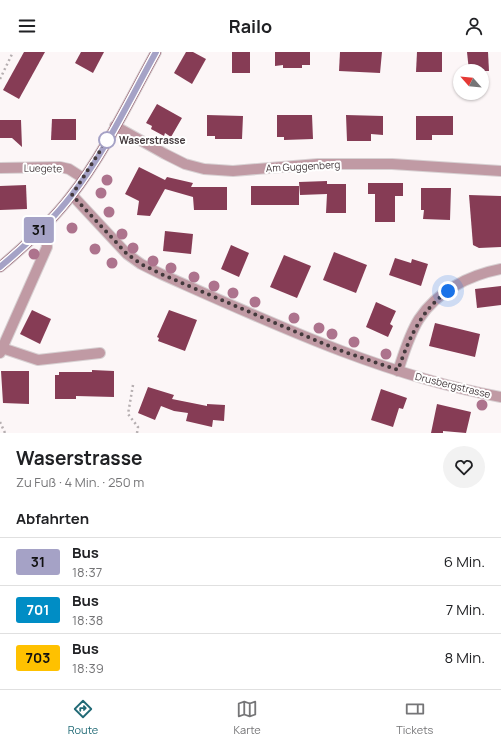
<!DOCTYPE html>
<html lang="de">
<meta charset="utf-8">
<style>
body{margin:0;font-family:Manrope,sans-serif;background:#f2f2f2;color:#202124;height:100vh;display:flex;flex-direction:column;font-size:15px;white-space:nowrap}
*{box-sizing:border-box;margin:0}
p{font-size:13px;color:#757577}
.icon{flex:none;width:22px;height:22px;fill:none;stroke:currentColor;stroke-width:2;stroke-linecap:round;stroke-linejoin:round}
.map{position:relative;height:381px;overflow:hidden}
.panel{display:flex;flex-direction:column;background:#fff;flex:1}
.panel>*{flex:none}
.badge{padding:0 8px;border-radius:3px;font-size:14px;line-height:26px}
.needle{width:26px;rotate:297deg}
.fabs{position:absolute;left:453px;top:12px;display:grid;gap:8px}
.fabs a{display:grid;place-items:center;width:36px;height:36px;border-radius:50%;background:#fff;box-shadow:0 1px 3px #0004;font-size:20px}
.you{position:absolute;width:20px;height:20px;margin:-10px;border:3px solid #fff;border-radius:50%;background:#1a73e8;box-shadow:0 0 0 6px #1a73e833}
.map>.badge{position:absolute;translate:-50% -50%;box-shadow:0 0 0 2px #fff}
h2{padding:0 16px;font-size:15px;line-height:36px}
.round{display:grid;place-items:center;flex:none;width:42px;height:42px;border-radius:21px;background:#f2f2f2}
.overview{display:flex;align-items:center;justify-content:space-between;height:68px;padding:0 16px}
h1{font-size:19px;font-weight:700;line-height:30px}
ul{padding:0;list-style:none}
li{display:flex;align-items:center;gap:12px;height:48px;padding:0 16px;border-top:1px solid #e0e0e0}
li div{flex:1}
li b{display:block;font-size:15px}
li em{font-style:normal}
li .badge{min-width:44px;font-weight:700;text-align:center}
header{display:flex;justify-content:space-between;align-items:center;height:52px;padding:0 16px;background:#fff;font-size:18px;font-weight:700}
.dock{display:flex;justify-content:space-around;align-items:center;height:56px;border-top:1px solid #e0e0e0;background:#fff;font-size:11px;color:#757577}
.dock a{display:grid;justify-items:center;gap:2px}
.dock .selected{color:#216a76}
.map>svg:first-child{display:block}
</style>
<header><svg class="icon" aria-label="menu" viewBox="0 0 24 24"><path d="M4 6h16M4 12h16M4 18h16"/></svg>Railo<svg class="icon" aria-label="person" viewBox="0 0 24 24"><circle cx="12" cy="8" r="4"/><path d="M4 21q1-7 8-7t8 7"/></svg></header>
<div class="map">
<svg width="501" height="381" viewBox="0 0 501 381">
<rect width="100%" height="100%" fill="#fcf6f7"/>
<g fill="#863c55">
<path d="M24 0H45L19 47 3 38Z"/>
<path d="M81 0H104L93 21 75 11Z"/>
<path d="M186 0H193L206 7 192 32 174 21Z"/>
<rect x="232" y="0" width="18" height="21"/>
<path d="M275 0H310V13H302V16H283V13L275 14Z"/>
<path d="M340 0H382L380 21 339 19Z"/>
<path d="M417 0H442V20H416Z"/>
<path d="M467 0H488L489 19H469Z"/>
<path d="M157 52 182 66 171 85 165 81 164 84 151 77 152 74 146 71Z"/>
<path d="M207 63 243 64 242 87H215V84H207Z"/>
<path d="M277 63H312L313 87 284 88V85H277Z"/>
<path d="M346 63 383 64V83L371 82V89H347Z"/>
<path d="M416 64H453V83H432V88H416Z"/>
<path d="M52 67H76V88H51Z"/>
<path d="M0 68H21L22 95 12 86H0Z"/>
<path d="M139 115 165 128 167 125 193 131 191 135H227V158H194L193 145 165 137 150 164 137 163 139 149 125 142Z"/>
<path d="M327 129V132H346V161H326L327 142 300 143 299 130Z"/>
<path d="M368 131H403V144H395V170H375V142H368Z"/>
<path d="M26 133 27 157 0 158V134Z"/>
<rect x="251" y="134" width="48" height="19"/>
<path d="M421 136H451L450 168 423 167 424 158H421Z"/>
<path d="M469 143 501 144V195L479 196 473 193Z"/>
<path d="M165 179 193 182 191 202 163 199Z"/>
<path d="M231 193 249 201 239 225 221 217Z"/>
<path d="M334 200 367 213 356 241 323 228Z"/>
<path d="M284 203 311 214 297 246 270 235Z"/>
<path d="M395 206 411 211 412 207 428 212 421 234 389 223Z"/>
<path d="M501 234V253L477 256 475 237Z"/>
<path d="M376 250 396 259 390 272 393 274 388 285 366 275Z"/>
<path d="M32 258 51 267 40 292 20 282Z"/>
<path d="M169 258 197 268 185 299 158 289 159 286 157 285Z"/>
<path d="M435 271 480 282 475 305 429 294Z"/>
<path d="M92 318 114 319V345L76 344V347H55V323H59V320H92Z"/>
<path d="M1 319H29V352L3 351Z"/>
<path d="M148 335 174 343 172 347 207 354V352L225 353 224 369 213 368 212 375 186 369 188 361 174 359 161 354 155 368 138 361Z"/>
<path d="M381 337 407 346 403 357 399 356 393 375 371 368Z"/>
<path d="M437 352 471 360 466 381 443 379V381H431Z"/>
</g>
<g fill="none" stroke-linecap="round" stroke-linejoin="round">
<defs>
<g id="minor">
<path d="M115 74 165 102 185 112 204 117 233 119 318 112H392L501 119"/>
<path d="M0 116 60 115 69 117 83 126"/>
<path d="M72 143 127 202 141 212 161 222C269 270 384 324 501 345"/>
<path d="M2 296 38 308 100 301"/>
<path d="M0 301 47 195 46 187 39 178"/>
<path d="M398 319C404 301 409 283 419 267 437 239 470 223 501 217"/>
</g>
<path id="major" d="M0 215C25 194 51 170 71 144 104 102 130 47 156 0"/>
</defs>
<use href="#minor" stroke="#d7d0d2" stroke-width="12"/>
<use href="#major" stroke="#d7d0d2" stroke-width="12"/>
<g stroke="#b6afb1" stroke-width="2.5" stroke-dasharray="2 3" stroke-linecap="butt">
<path d="M0 27 13 0"/>
<path d="M133 333 128 362 138 375 137 381"/>
<path d="M0 370 5 381"/>
</g>
<use href="#minor" stroke="#c09aa4" stroke-width="10"/>
<use href="#major" stroke="#8b4b5f" stroke-width="10"/>
</g>
<g fill="#ad738d">
<circle cx="107" cy="128" r="5.5"/>
<circle cx="101" cy="141" r="5.5"/>
<circle cx="109" cy="160" r="5.5"/>
<circle cx="72" cy="176" r="5.5"/>
<circle cx="122" cy="182" r="5.5"/>
<circle cx="133" cy="196" r="5.5"/>
<circle cx="95" cy="197" r="5.5"/>
<circle cx="34" cy="202" r="5.5"/>
<circle cx="153" cy="209" r="5.5"/>
<circle cx="112" cy="211" r="5.5"/>
<circle cx="171" cy="216" r="5.5"/>
<circle cx="194" cy="225" r="5.5"/>
<circle cx="214" cy="234" r="5.5"/>
<circle cx="233" cy="241" r="5.5"/>
<circle cx="255" cy="250" r="5.5"/>
<circle cx="294" cy="266" r="5.5"/>
<circle cx="319" cy="276" r="5.5"/>
<circle cx="332" cy="282" r="5.5"/>
<circle cx="354" cy="290" r="5.5"/>
<circle cx="386" cy="302" r="5.5"/>
<circle cx="482" cy="353" r="5.5"/>
</g>
<g fill="none" stroke-linecap="round" stroke-linejoin="round">
<defs>
<path id="line" d="M0 215C25 194 51 170 71 144 104 102 130 47 156 0"/>
</defs>
<use href="#line" stroke="#fff" stroke-width="9"/>
<use href="#line" stroke="#a5a2c6" stroke-width="6"/>
<path stroke="#443a3d" stroke-width="4" stroke-dasharray="0 7.2" d="M107 88 72 143 127 202 141 212 161 222 336 297 398 318C409 287 420 259 448 239"/>
</g>
<circle fill="#fff" stroke="#a5a2c6" stroke-width="2" cx="107" cy="88" r="8"/>
<g text-anchor="middle" stroke-width="4" stroke-linejoin="round" paint-order="stroke">
<g font-size="10" font-weight="bold" fill="#443a3d" stroke="#fff" text-anchor="start">
<text x="119" y="92">Waserstrasse</text>
</g>
<g font-size="10" fill="#443a3d" stroke="#fff">
<text transform="translate(303 114) rotate(-3)" y="4">Am Guggenberg</text>
<text transform="translate(43 116) rotate(1)" y="4">Luegete</text>
<text transform="translate(453 333) rotate(14)" y="4">Drusbergstrasse</text>
</g>
</g>
</svg>
<div class="fabs">
<a><svg class="needle" viewBox="-14 -14 28 28"><path d="M0-13l5 13h-10z" fill="#e53935"/><path d="M0 13l5-13h-10z" fill="#757577"/></svg></a>
</div>
<div class="you" style="left:448px;top:239px"></div>
<b class="badge" style="left:39px;top:178px;background:#a5a2c6;color:#111">31</b>
</div>
<section class="panel">
<div class="overview"><div><h1>Waserstrasse</h1><p>Zu Fuß · 4 Min. · 250 m</p></div><a class="round"><svg class="icon" aria-label="heart" viewBox="0 0 24 24"><path d="M12 20l-8-8c-3-5 5-10 8-4 3-6 11-1 8 4z"/></svg></a></div>
<h2>Abfahrten</h2>
<ul>
<li><span class="badge" style="background:#a5a2c6;color:#111">31</span><div><b>Bus</b><p>18:37</p></div><em>6 Min.</em></li>
<li><span class="badge" style="background:#008dc5;color:#fff">701</span><div><b>Bus</b><p>18:38</p></div><em>7 Min.</em></li>
<li><span class="badge" style="background:#ffc100;color:#111">703</span><div><b>Bus</b><p>18:39</p></div><em>8 Min.</em></li>
</ul>
</section>
<nav class="dock">
<a class="selected"><svg class="icon" aria-label="directions" viewBox="0 0 24 24"><path d="M12 3l9 9-9 9-9-9zM9 14v-3h6M13 9l2 2-2 2"/></svg>Route</a>
<a><svg class="icon" aria-label="map" viewBox="0 0 24 24"><path d="M3 6l6-2 6 2 6-2v14l-6 2-6-2-6 2zM9 4v14M15 6v14"/></svg>Karte</a>
<a><svg class="icon" aria-label="tickets" viewBox="0 0 24 24"><path d="M3 7h18v10H3zM15 7v10"/></svg>Tickets</a>
</nav>
